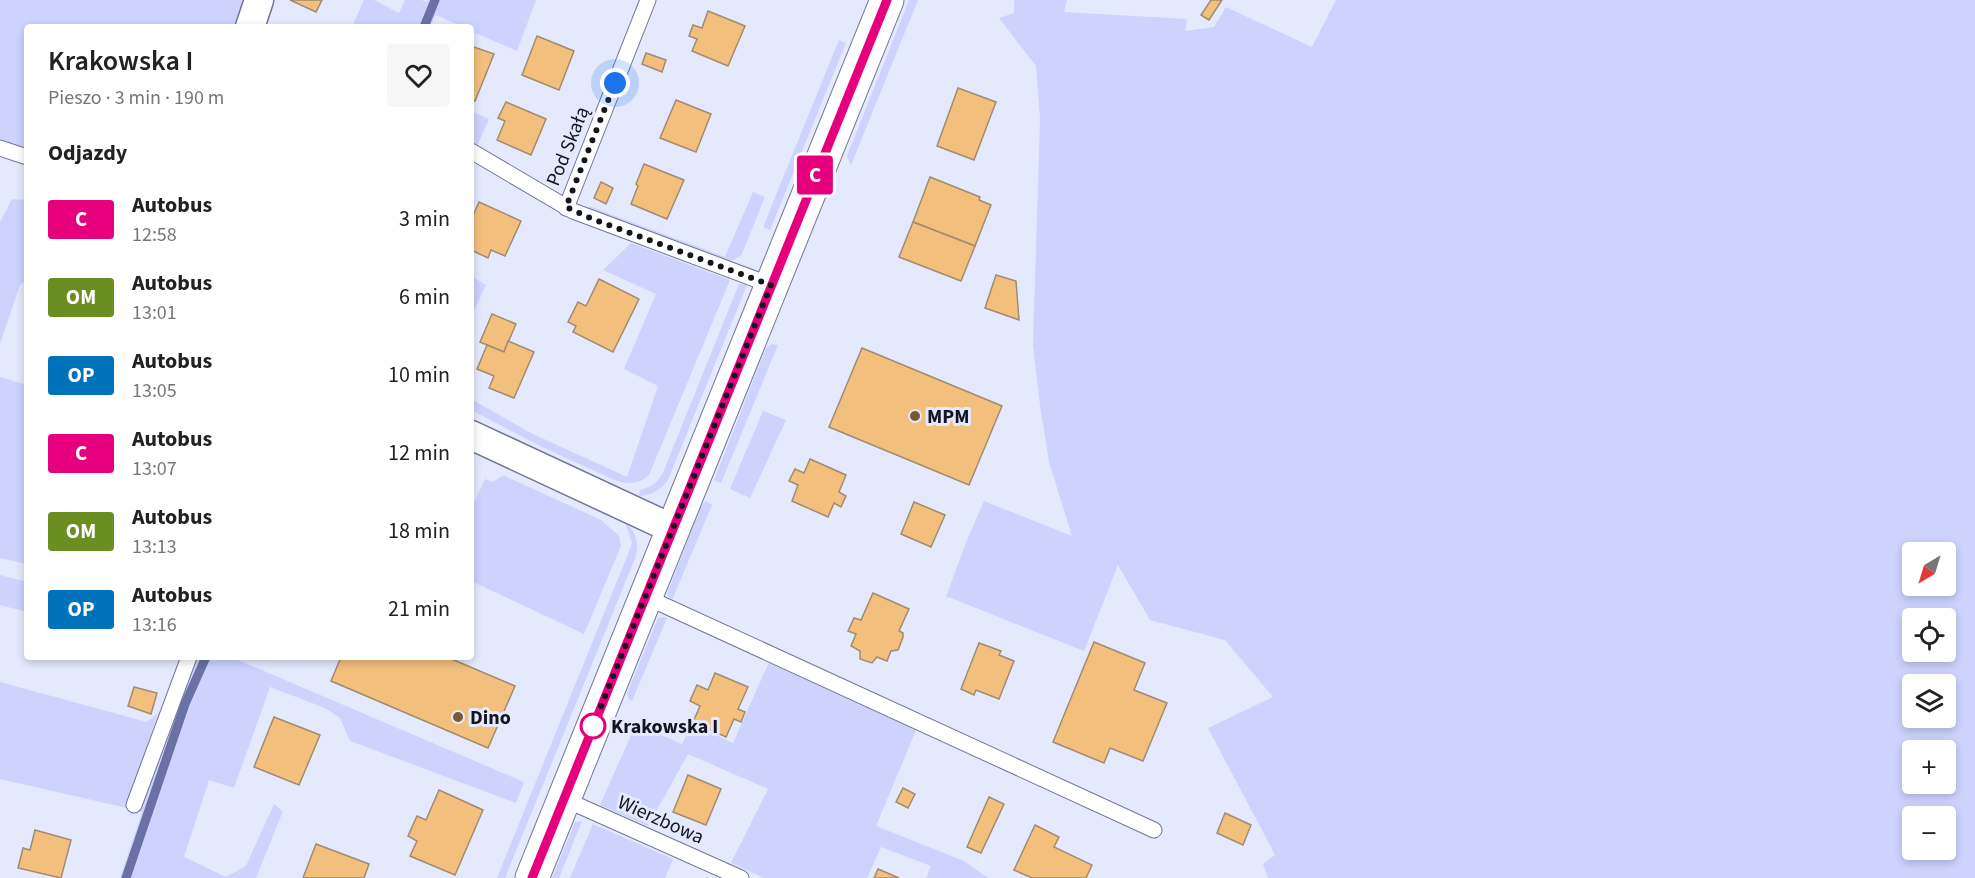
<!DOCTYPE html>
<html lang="pl">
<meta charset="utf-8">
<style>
body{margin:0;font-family:"Source Sans 3",sans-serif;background:#f6f6f6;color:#222;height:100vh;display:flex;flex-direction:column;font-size:22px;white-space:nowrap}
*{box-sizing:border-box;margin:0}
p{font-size:20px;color:#767676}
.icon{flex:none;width:33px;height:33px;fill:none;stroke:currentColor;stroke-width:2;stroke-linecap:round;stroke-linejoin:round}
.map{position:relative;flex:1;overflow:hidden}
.side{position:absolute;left:24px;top:24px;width:450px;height:636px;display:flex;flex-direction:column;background:#fff;border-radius:6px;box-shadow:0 3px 9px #0003}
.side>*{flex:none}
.badge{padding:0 12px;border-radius:4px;font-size:21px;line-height:39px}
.needle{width:39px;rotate:218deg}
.buttons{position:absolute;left:1902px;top:542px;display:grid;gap:12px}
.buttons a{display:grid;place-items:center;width:54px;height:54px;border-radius:6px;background:#fff;box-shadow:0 3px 9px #0003;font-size:30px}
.you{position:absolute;width:30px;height:30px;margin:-15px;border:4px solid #fff;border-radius:50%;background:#1a73e8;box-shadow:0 0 0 9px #1a73e833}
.map>.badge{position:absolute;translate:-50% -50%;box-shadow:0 0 0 3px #fff}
h2{padding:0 24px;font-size:22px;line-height:54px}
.round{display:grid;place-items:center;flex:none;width:63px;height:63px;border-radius:6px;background:#f6f6f6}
.head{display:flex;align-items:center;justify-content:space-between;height:102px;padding:0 24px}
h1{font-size:28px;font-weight:600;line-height:45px}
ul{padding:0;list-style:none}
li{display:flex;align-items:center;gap:18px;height:78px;padding:0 24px}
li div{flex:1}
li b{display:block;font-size:22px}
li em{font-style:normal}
li .badge{min-width:66px;font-weight:700;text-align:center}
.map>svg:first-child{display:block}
</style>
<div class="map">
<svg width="1975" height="878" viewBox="0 0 1975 878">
<rect width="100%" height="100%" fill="#e5e9fd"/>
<g fill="#cdd3fd" fill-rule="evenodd">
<path d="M0 0H252L244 27H27V150L0 141Z"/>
<path d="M364 0H374L399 13 405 0H422L426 2 428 0H536L517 51 471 31V27H463L436 15 430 27H352Z"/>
<path d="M909 0H918L851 165 847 156Z"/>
<path d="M1014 0H1067L1064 12 1187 19 1185 31 1214 27 1226 7 1312 47 1336 0H1975V878H1268L1263 864 1275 855 1208 728 1273 697 1225 640 1150 620 1118 565 1084 651 951 598 946 597 965 545 984 501 1072 536 1049 462 1040 405 1033 345 1040 118 1036 66 999 18 1014 13ZM1912 552H1946V585H1912ZM1912 618H1946V651H1912ZM1912 684H1946V717H1912ZM1912 750H1946V783H1912ZM1912 816H1946V849H1912Z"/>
<path d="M839 40 846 43 770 230 763 227Z"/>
<path d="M471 111 489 119 477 146 471 143Z"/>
<path d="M753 192 765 197 741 256 730 261 589 210V206L725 257Z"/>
<path d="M12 199 27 200V279L20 285 0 344V222Z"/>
<path d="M631 243 730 280 649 475C638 486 625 484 612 479L540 446 471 410V399L531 433 627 477 658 386 624 369 656 294 603 270Z"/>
<path d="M471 276 486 285 471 317Z"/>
<path d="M739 284 747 285 668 480C660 490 652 495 639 496L640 490C652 487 659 482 664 470Z"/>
<path d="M772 344 778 345 721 483 714 480 766 348Z"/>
<path d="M0 377 27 385V564L0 558Z"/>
<path d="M763 411 786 420 750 498 730 489Z"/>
<path d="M505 476 601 520 619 536 621 546 584 634 471 581V510L485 479 493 482 500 477Z"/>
<path d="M706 501 712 505 672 600 667 594 701 506Z"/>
<path d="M625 522C636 532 639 542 636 556L505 878H497L630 549 632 543Z"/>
<path d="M0 575 27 582V612L0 605Z"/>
<path d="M662 617 667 618 632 701 628 698 627 693 658 618Z"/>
<path d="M195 657H231L524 782 516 803 350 741 340 718 325 708 270 687 234 788 209 780 184 857 226 877 246 866 274 804 283 811 256 878H120L142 812 138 811Z"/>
<path d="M769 662 916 730 876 826 964 861 988 878H926L931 866 881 847 867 878H764L731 863 768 789 688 754 648 826 600 805 636 724 682 744 692 724 733 743Z"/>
<path d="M0 682 147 722 158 713 127 808 0 779Z"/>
<path d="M582 821 559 878H552L575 822Z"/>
<path d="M593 824 673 859 665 878H570Z"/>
</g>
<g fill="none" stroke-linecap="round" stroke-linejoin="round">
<g stroke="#6a71a4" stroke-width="9">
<path d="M424 27 435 0"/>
<path d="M126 878 185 704 206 657"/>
</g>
</g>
<g fill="#f2bf7d" stroke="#a18b71" stroke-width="1.5">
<path d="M290 0H322L316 12Z"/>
<path d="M1211 0H1222L1209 20 1201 15Z"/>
<path d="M708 11 745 26 728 66 692 51 697 39 689 36 693 25 702 28Z"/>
<path d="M537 36 574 51 559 90 522 75Z"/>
<path d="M471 46 494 54 475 101 471 100Z"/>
<path d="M646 53 666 60 662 72 642 64Z"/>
<path d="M958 88 996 102 974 160 937 146Z"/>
<path d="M676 100 711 114 696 152 660 138Z"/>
<path d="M506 102 546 119 531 155 497 140 505 121 498 118Z"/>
<path d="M644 164 684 180 667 219 631 204 638 186 636 184Z"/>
<path d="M930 177 980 197 979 200 991 205 975 246 913 222Z"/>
<path d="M601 182 613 188 606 204 594 198Z"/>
<path d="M479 202 521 221 505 256 491 250 488 258 471 250V220Z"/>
<path d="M913 222 975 246 961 281 899 257Z"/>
<path d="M996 275 1016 281 1019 320 985 308Z"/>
<path d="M599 279 639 299 613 352 573 332 576 326 568 322 578 302 586 306Z"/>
<path d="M492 314 516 324 504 352 480 342Z"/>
<path d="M508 341 534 352 514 398 489 388 494 376 477 369 487 345 504 352Z"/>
<path d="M862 348 1002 406 969 485 829 427Z"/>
<path d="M810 459 846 475 839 492 846 496 841 507 834 503 828 517 792 501 798 485 789 481 795 469 804 473Z"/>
<path d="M914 502 945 515 931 547 901 534Z"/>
<path d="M873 593 909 609 899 631 903 633V637L898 650 891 651 887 661 877 657 872 663 860 659V651L851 646 856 634 848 631 854 618 861 620Z"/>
<path d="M1094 642 1145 663 1134 690 1167 703 1143 761 1110 748 1104 763 1053 742Z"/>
<path d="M979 643 1001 651 999 655 1014 661 999 699 976 690 974 695 961 689Z"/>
<path d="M341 657H447L515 686 488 748 331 681Z"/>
<path d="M715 673 748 687 738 709 745 712 741 722 734 719 726 737 693 722 700 706 690 701 697 685 708 690Z"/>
<path d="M134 687 157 693 151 714 128 706Z"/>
<path d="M274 717 320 735 299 785 254 767Z"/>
<path d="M688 775 721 789 706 825 673 812Z"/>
<path d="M903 788 915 794 908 808 896 802Z"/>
<path d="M439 790 483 810 455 875 410 856 417 841 408 836 417 816 426 820Z"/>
<path d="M989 797 1004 804 981 853 967 847Z"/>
<path d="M1225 813 1251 825 1243 845 1217 833Z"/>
<path d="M1035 825 1059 837 1054 847 1092 865 1086 878H1032L1014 870Z"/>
<path d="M35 830 71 840 61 878 18 868 23 848 30 850Z"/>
<path d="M316 844 369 864 364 878H303Z"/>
<path d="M878 869 899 878H874Z"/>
</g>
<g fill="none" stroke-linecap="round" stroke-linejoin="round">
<defs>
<g id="lane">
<path d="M0 148 27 157"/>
<path d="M471 151 573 211 771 285"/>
<path d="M566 208 648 0"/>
<path d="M646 597 1154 830"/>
<path d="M564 799 741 878"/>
<path d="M134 805 189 657"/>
</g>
<g id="street">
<path d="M250 27 259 0"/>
<path d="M471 435 673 529"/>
</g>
<path id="primary" d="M532 878 887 0"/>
</defs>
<use href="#lane" stroke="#717693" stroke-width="17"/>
<use href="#street" stroke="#717693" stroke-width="31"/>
<use href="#primary" stroke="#717693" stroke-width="35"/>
<use href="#lane" stroke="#fff" stroke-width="15"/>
<use href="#street" stroke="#fff" stroke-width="28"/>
<use href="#primary" stroke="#fff" stroke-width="33"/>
</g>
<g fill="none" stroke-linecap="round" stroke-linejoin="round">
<defs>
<path id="line" d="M532 878 887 0"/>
</defs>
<use href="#line" stroke="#fff" stroke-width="14"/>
<use href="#line" stroke="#e6007e" stroke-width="9"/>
<path stroke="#131520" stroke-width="6" stroke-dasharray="0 10.8" d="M593 726 771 285 590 218 566 207 615 83"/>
</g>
<g fill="#7a5a30" stroke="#e5e9fd" stroke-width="2">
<circle cx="915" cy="416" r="6"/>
<circle cx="458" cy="717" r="6"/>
</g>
<circle fill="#fff" stroke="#e6007e" stroke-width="3" cx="593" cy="726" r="12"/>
<g text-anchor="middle" stroke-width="6" stroke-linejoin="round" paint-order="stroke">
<g font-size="20" fill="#131520" stroke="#e5e9fd">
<text transform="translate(567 146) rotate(-68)" y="7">Pod Skałą</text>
<text transform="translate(661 819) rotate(24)" y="7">Wierzbowa</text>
</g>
<g font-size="20" font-weight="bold" fill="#131520" stroke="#e5e9fd" text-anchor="start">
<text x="927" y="423">MPM</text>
<text x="470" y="724">Dino</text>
</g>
<g font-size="20" font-weight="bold" fill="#131520" stroke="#e5e9fd" text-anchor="start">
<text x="611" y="733">Krakowska I</text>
</g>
</g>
</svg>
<div class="buttons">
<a><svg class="needle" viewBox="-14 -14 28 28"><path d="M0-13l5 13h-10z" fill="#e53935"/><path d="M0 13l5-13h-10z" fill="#767676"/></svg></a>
<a><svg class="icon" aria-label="locate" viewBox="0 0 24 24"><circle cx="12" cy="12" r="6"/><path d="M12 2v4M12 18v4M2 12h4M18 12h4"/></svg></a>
<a><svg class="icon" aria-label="layers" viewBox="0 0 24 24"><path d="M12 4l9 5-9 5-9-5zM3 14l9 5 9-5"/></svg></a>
<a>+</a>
<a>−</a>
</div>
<div class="you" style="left:615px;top:83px"></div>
<b class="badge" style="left:815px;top:175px;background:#e6007e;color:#fff">C</b>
<section class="side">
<div class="head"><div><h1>Krakowska I</h1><p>Pieszo · 3 min · 190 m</p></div><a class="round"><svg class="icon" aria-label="heart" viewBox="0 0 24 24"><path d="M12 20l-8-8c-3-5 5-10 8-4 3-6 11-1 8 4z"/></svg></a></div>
<h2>Odjazdy</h2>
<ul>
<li><span class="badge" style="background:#e6007e;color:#fff">C</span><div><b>Autobus</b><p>12:58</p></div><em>3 min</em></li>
<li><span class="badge" style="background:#6b8e23;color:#fff">OM</span><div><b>Autobus</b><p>13:01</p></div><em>6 min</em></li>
<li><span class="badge" style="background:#0072bc;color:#fff">OP</span><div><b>Autobus</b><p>13:05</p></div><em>10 min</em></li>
<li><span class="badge" style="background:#e6007e;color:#fff">C</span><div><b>Autobus</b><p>13:07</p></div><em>12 min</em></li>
<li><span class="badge" style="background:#6b8e23;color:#fff">OM</span><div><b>Autobus</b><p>13:13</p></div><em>18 min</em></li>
<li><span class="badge" style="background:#0072bc;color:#fff">OP</span><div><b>Autobus</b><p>13:16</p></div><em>21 min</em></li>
</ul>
</section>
</div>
